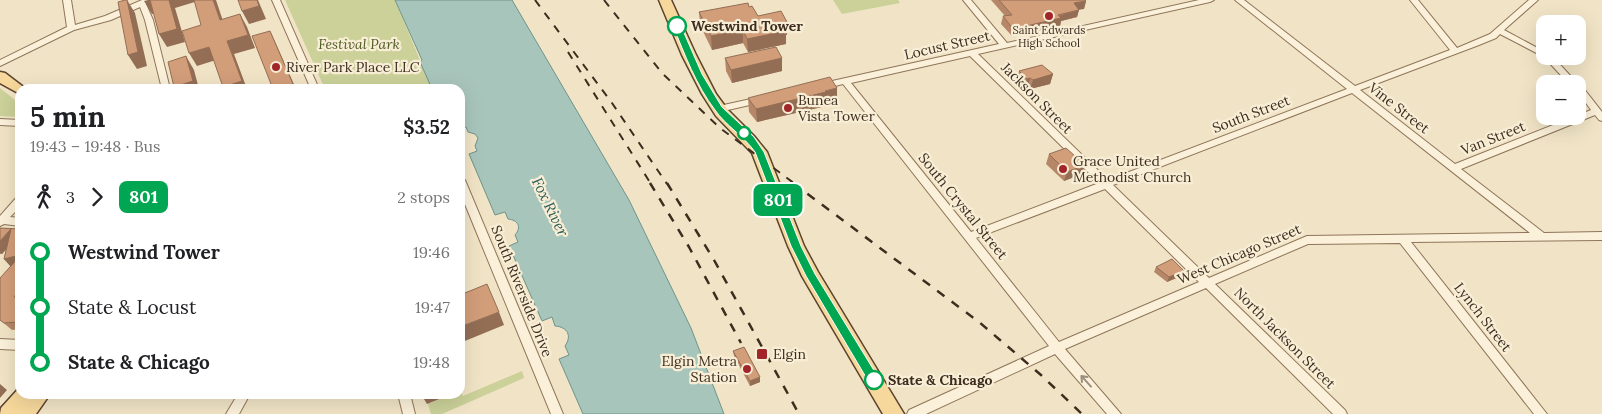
<!DOCTYPE html>
<meta charset="utf-8">
<style>
body{margin:0;font-family:Lora,serif;background:#f2f2f2;color:#202124;height:100vh;display:flex;flex-direction:column;font-size:19px;white-space:nowrap}
*{box-sizing:border-box;margin:0}
p{font-size:16px;color:#757577}
.icon{flex:none;width:28px;height:28px;fill:none;stroke:currentColor;stroke-width:2;stroke-linecap:round;stroke-linejoin:round}
.map{position:relative;flex:1;overflow:hidden}
.panel{position:absolute;left:15px;top:84px;width:450px;height:315px;display:flex;flex-direction:column;background:#fff;border-radius:15px;box-shadow:0 5px 20px #0002}
.panel>*{flex:none}
.badge{padding:0 10px;border-radius:8px;font-size:18px;line-height:32px}
.controls{position:absolute;left:1536px;top:15px;display:grid;gap:10px}
.controls a{display:grid;place-items:center;width:50px;height:50px;border-radius:10px;background:#fff;box-shadow:0 5px 20px #0002;font-size:25px}
.map>.badge{position:absolute;translate:-50% -50%;box-shadow:0 0 0 2px #fff}
.legs{display:flex;align-items:center;gap:8px;height:55px;padding:0 15px;font-size:16px}
.legs p{margin-inline-start:auto}
.summary{display:flex;align-items:center;justify-content:space-between;height:85px;padding:0 15px}
h1{font-size:28px;font-weight:700;line-height:38px}
ul{padding:0 15px;list-style:none}
li{display:flex;align-items:center;gap:18px;height:55px;font-size:19px}
li i{display:grid;place-items:center;width:8px;height:100%;margin:0 6px;background:currentColor}
li i::after{content:'';width:12px;height:12px;margin:-6px;border:4px solid;border-radius:50%;background:#fff}
li p{margin-inline-start:auto}
li:first-child i{background:linear-gradient(#0000 50%,currentColor 0)}
li:last-child i{background:linear-gradient(currentColor 50%,#0000 0)}
.map>svg:first-child{display:block}
</style>
<div class="map">
<svg width="1602" height="414" viewBox="0 0 1602 414">
<rect width="100%" height="100%" fill="#f1e4c6"/>
<g fill="#cbd199">
<path d="M285 0H395L432 89H325Z"/>
<path d="M833 0H898L900 3 842 14Z"/>
<path d="M0 88 20 104V117L0 116Z"/>
<path d="M522 371 524 378 442 414H431L428 404 452 394H460V390L463 396Z"/>
</g>
<path fill="#a8c5bc" stroke="#6d948a" d="M395 0H512L629 200 691 328 724 414H583L559 359 569 355 565 346C572 336 568 327 555 326L552 317 542 321 509 246 518 242 515 235C522 227 518 220 508 219L505 212 495 215 469 154 477 151 475 146 478 138 475 134 468 132 466 127 460 128V89H432L421 64H418L422 60Z"/>
<g fill="none" stroke-linecap="round" stroke-linejoin="round">
<defs>
<g id="street">
<path d="M63 0H71L75 25 105 16 142 0H153L146 4 153 20 170 89H162L145 20 140 7 111 20 74 30 0 66V60L67 27Z"/>
<path d="M272 0H280L319 89H311Z"/>
<path d="M963 0H971L1007 43 1199 0H1214L1210 2 978 54 1108 180 1347 89 1235 0H1244L1355 86 1450 50 1410 0H1418L1457 48 1490 34 1529 0H1538L1504 30 1545 52V56H1552L1578 84 1581 85 1602 112V121L1599 120 1595 115 1461 169 1544 233 1602 232V240L1411 242 1547 414H1534L1400 243 1308 244 1215 284 1345 410 1347 414H1333L1206 288 1065 349 1121 414H1107L1055 354 926 414H907L909 410 1049 346 843 84 823 89 819 86 823 83 999 44ZM1500 34 1544 57 1569 84H1578V92L1591 110 1455 164 1360 90 1479 45 1496 38ZM970 56 1099 183 971 232 851 83ZM1352 93 1530 233 1307 236 1209 278 1113 185ZM1105 189 1199 282 1059 342 976 238Z"/>
<path d="M760 97 763 98 764 100 763 102 719 112 715 109 719 106Z"/>
<path d="M0 119 20 120V126L0 125Z"/>
<path d="M460 177 465 180 563 414H551L460 192Z"/>
<path d="M20 197V207L10 217 20 218V226L4 224 0 226V216L16 198Z"/>
<path d="M0 339 20 340V350L0 349Z"/>
<path d="M238 394H250L239 414H226Z"/>
<path d="M398 394H410L415 414H403Z"/>
</g>
<g id="primary">
<path d="M659 0H671L696 55 716 94 727 109 754 136 767 152 804 246 818 272 904 414H883L802 276 788 246 752 153 716 116 702 94 682 55Z"/>
<path d="M0 72 5 73 26 89H20V94L0 83Z"/>
<path d="M20 387V394H50L36 414H0L1 408Z"/>
</g>
</defs>
<use href="#street" stroke="#8f755a" stroke-width="2"/>
<use href="#primary" stroke="#5c432e" stroke-width="3"/>
<use href="#street" fill="#fbf1da" fill-rule="evenodd"/>
<use href="#primary" fill="#f6d89c" fill-rule="evenodd"/>
<g stroke="#3e2d1f" stroke-width="2" stroke-dasharray="8 8" stroke-linecap="butt">
<path d="M535 0 612 103 667 184"/>
<path d="M604 0 662 73 720 128 795 184"/>
<path d="M568 52 651 184"/>
</g>
<g stroke="#3e2d1f" stroke-width="2.5" stroke-dasharray="9 9" stroke-linecap="butt">
<path d="M650 183 689 247 741 343"/>
<path d="M667 183 714 260 799 414"/>
<path d="M793 183 979 322 1041 375 1082 414"/>
</g>
</g>
<g fill="#b58768">
<path d="M991 0H1085L1086 1 1084 9H1079L1077 17 1061 21 1060 26 1012 36 1001 24 1003 16H1005Z"/>
<path d="M749 7 758 16 787 35H786V44L748 52 743 43 712 50 700 25 699 12Z"/>
<path d="M725 58H782V71L732 83 726 71Z"/>
<path d="M1019 71 1053 74 1050 84 1030 89 1028 87 1025 88 1017 80Z"/>
<path d="M748 98 837 102 826 104V106L757 122 749 112Z"/>
<path d="M1049 154 1085 165 1082 174 1064 181 1046 164Z"/>
<path d="M0 228 20 229V329L12 330 0 320 11 266 4 259 6 249 2 254H0Z"/>
<path d="M1156 267 1181 276 1167 282 1154 272Z"/>
<path d="M733 351 760 382 750 386 734 356Z"/>
</g>
<g fill="#936e55">
<path d="M127 0 135 13 147 66 137 69 128 55Z"/>
<path d="M148 0H150L158 12 152 14 144 1Z"/>
<path d="M169 0H198V1L175 8 185 42 167 47 159 34Z"/>
<path d="M213 0H216L227 33 220 20Z"/>
<path d="M257 0H258L266 19 249 24 242 11Z"/>
<path d="M1086 1 1084 9 1072 11 1074 3Z"/>
<path d="M1079 10 1077 17 1061 21 1060 26 1012 36 1013 29Z"/>
<path d="M240 14 247 27 255 48 234 54 247 89H224L223 87 227 41Z"/>
<path d="M787 22V35H786V44L748 52 747 39 781 23Z"/>
<path d="M743 30V43L712 50 711 36Z"/>
<path d="M270 31 276 44 296 89H279Z"/>
<path d="M209 47 216 60 197 66 189 53Z"/>
<path d="M186 56 194 70 199 89H175L174 87Z"/>
<path d="M782 58V71L732 83 731 70Z"/>
<path d="M1053 74 1050 84 1030 89 1033 80Z"/>
<path d="M1030 78 1028 87 1025 88 1027 79Z"/>
<path d="M837 88V102L826 104V106L757 122 756 109Z"/>
<path d="M1085 165 1082 174 1064 181 1067 172Z"/>
<path d="M11 229 18 236 2 254 0 253V241Z"/>
<path d="M20 255 11 267 4 259Z"/>
<path d="M1184 271 1181 276 1167 282 1169 277Z"/>
<path d="M20 289V303L14 297Z"/>
<path d="M499 312 504 325 460 343V327Z"/>
<path d="M760 377V382L750 386V381Z"/>
<path d="M0 384 7 390 0 398Z"/>
<path d="M421 394H452L427 404Z"/>
</g>
<g fill="#d29d79" stroke="#936e55">
<path d="M125 0H127L138 52 128 55 118 2Z"/>
<path d="M150 0H169L177 29 159 34Z"/>
<path d="M194 0H213L220 20 240 14 248 35 227 41 242 81 223 87 209 47 189 53 182 31 201 25Z"/>
<path d="M238 0H257L259 6 242 11Z"/>
<path d="M999 0H1085L1086 1 1074 3 1079 10 1058 15 1061 18 1013 29 1003 16 1012 15Z"/>
<path d="M748 3 749 7 752 6 758 16 781 11 787 22 781 23 786 31 747 39 743 30 711 36 699 12Z"/>
<path d="M270 31 293 84 279 89H273L252 36Z"/>
<path d="M776 47 782 58 731 70 725 58Z"/>
<path d="M186 56 193 81 174 87 168 62Z"/>
<path d="M1042 65 1053 74 1033 80 1030 78 1027 79 1019 71Z"/>
<path d="M830 77 837 88 825 91 826 92 756 109 748 98Z"/>
<path d="M1066 148 1085 165 1067 172 1049 154Z"/>
<path d="M0 228 19 229H20V255L4 259 11 229 0 241Z"/>
<path d="M20 256V289L14 297H20V323L19 322 4 323 0 320V278Z"/>
<path d="M1172 259 1184 271 1169 277 1156 267Z"/>
<path d="M487 284 499 312 460 327V295Z"/>
<path d="M744 347 760 377 750 381 733 351Z"/>
</g>
<defs><path id="oneway-shaft" d="M-6 0H5M1.5-3L5.5 0L1.5 3" fill="none" stroke-width="1.6" stroke-linecap="round" stroke-linejoin="round" transform="scale(1.25)"/></defs>
<use stroke="#9c8f7c" href="#oneway-shaft" transform="translate(1086 381) rotate(-132)"/>
<path fill="#00a651" stroke="#fff" d="M677 24 681 26 702 74 722 107 754 137 764 152 801 246 815 274 878 377 880 380 878 384H870L806 276 791 246 755 152C744 136 726 126 715 110 696 85 685 55 673 26Z"/>
<g fill="#a22529" stroke="#f8eed6" stroke-width="2">
<circle cx="1049" cy="16" r="5"/>
<circle cx="276" cy="67" r="5"/>
<circle cx="788" cy="108" r="5"/>
<circle cx="1063" cy="169" r="5"/>
<rect x="756" y="348" width="12" height="12" rx="2.5"/>
<circle cx="747" cy="369" r="5"/>
</g>
<g fill="#fff" stroke="#00a651" stroke-width="2.5">
<circle cx="677" cy="26" r="9"/>
<circle cx="744" cy="133" r="6"/>
<circle cx="874" cy="380" r="9"/>
</g>
<g text-anchor="middle" stroke-width="4.5" stroke-linejoin="round" paint-order="stroke">
<g font-size="11" fill="#3e2d1f" stroke="#f8eed6">
<text x="1049" y="34">Saint Edwards<tspan x="1049" dy="13">High School</tspan></text>
</g>
<g font-size="14" font-weight="bold" fill="#3e2d1f" stroke="#f8eed6" text-anchor="start">
<text x="691" y="31">Westwind Tower</text>
<text x="888" y="385">State &amp; Chicago</text>
</g>
<g font-size="14" font-style="italic" fill="#4f5c24" stroke="#f8eed6">
<text x="359" y="49">Festival Park</text>
</g>
<g font-size="14" fill="#3e2d1f" stroke="#f8eed6">
<text transform="translate(947 45) rotate(-13)" y="5">Locust Street</text>
<text transform="translate(1037 98) rotate(45)" y="5">Jackson Street</text>
<text transform="translate(1399 108) rotate(38)" y="5">Vine Street</text>
<text transform="translate(1251 114) rotate(-21)" y="5">South Street</text>
<text transform="translate(1493 138) rotate(-22)" y="5">Van Street</text>
<text transform="translate(963 206) rotate(51)" y="5">South Crystal Street</text>
<text transform="translate(1239 254) rotate(-23)" y="5">West Chicago Street</text>
<text transform="translate(522 291) rotate(68)" y="5">South Riverside Drive</text>
<text transform="translate(1483 317) rotate(52)" y="5">Lynch Street</text>
<text transform="translate(1285 338) rotate(45)" y="5">North Jackson Street</text>
</g>
<g font-size="14" fill="#3e2d1f" stroke="#f8eed6" text-anchor="start">
<text x="286" y="72">River Park Place LLC</text>
<text x="798" y="105">Bunea<tspan x="798" dy="16">Vista Tower</tspan></text>
<text x="1073" y="166">Grace United<tspan x="1073" dy="16">Methodist Church</tspan></text>
<text x="773" y="359">Elgin</text>
<text x="737" y="366" text-anchor="end">Elgin Metra<tspan x="737" dy="16">Station</tspan></text>
</g>
<g font-size="15" font-style="italic" fill="#2d5e5a" stroke="#f8eed6">
<text transform="translate(550 207) rotate(64)" y="5">Fox River</text>
</g>
</g>
</svg>
<div class="controls">
<a>+</a>
<a>−</a>
</div>
<b class="badge" style="left:778px;top:200px;background:#00a651;color:#fff">801</b>
<section class="panel">
<div class="summary"><div><h1>5 min</h1><p>19:43 – 19:48 · Bus</p></div><b>$3.52</b></div>
<div class="legs"><svg class="icon" aria-label="walk" viewBox="0 0 24 24"><circle cx="13" cy="4" r="2"/><path d="M13 8l-2 6 4 7M11 14l-3 7M7 12l3-4h3l4 4"/></svg>3<svg class="icon" aria-label="forward" viewBox="0 0 24 24"><path d="M9 5l7 7-7 7"/></svg><b class="badge" style="background:#00a651;color:#fff">801</b><p>2 stops</p></div>
<ul>
<li><i style="color:#00a651"></i><b>Westwind Tower</b><p>19:46</p></li>
<li><i style="color:#00a651"></i><span>State &amp; Locust</span><p>19:47</p></li>
<li><i style="color:#00a651"></i><b>State &amp; Chicago</b><p>19:48</p></li>
</ul>
</section>
</div>
